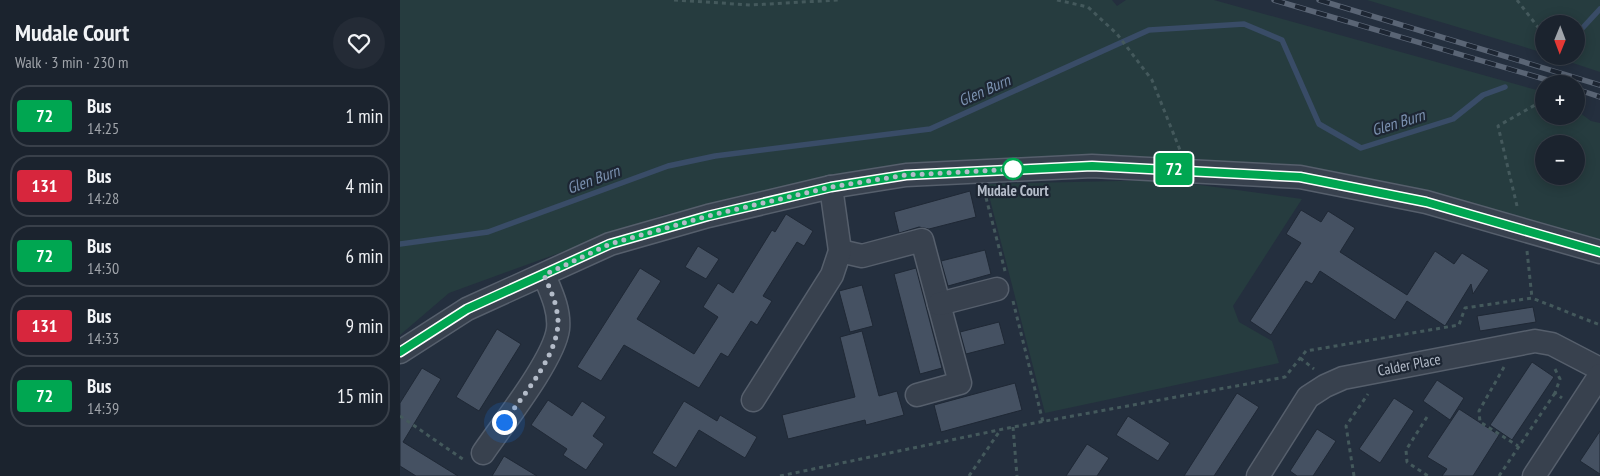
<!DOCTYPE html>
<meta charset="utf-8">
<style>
body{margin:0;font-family:"PT Sans Narrow",sans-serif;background:#242b36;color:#f1f3f6;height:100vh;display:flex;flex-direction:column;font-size:19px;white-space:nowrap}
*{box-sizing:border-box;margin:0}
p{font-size:16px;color:#a0a4aa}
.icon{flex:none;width:28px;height:28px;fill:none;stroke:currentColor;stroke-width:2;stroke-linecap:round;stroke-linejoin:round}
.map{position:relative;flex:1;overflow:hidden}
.sheet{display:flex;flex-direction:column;background:#1b232e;width:400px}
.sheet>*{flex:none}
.badge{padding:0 10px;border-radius:4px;font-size:18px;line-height:32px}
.needle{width:32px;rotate:181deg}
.controls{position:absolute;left:1135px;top:15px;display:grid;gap:10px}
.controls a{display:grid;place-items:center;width:50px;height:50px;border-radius:50%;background:#1b232e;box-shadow:0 2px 12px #0003,0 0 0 1px #39404a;font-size:25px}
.you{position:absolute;width:25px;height:25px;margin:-12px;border:4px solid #fff;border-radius:50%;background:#1a73e8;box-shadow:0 0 0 8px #1a73e833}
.map>.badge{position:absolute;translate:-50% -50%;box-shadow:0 0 0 2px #fff}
.round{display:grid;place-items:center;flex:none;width:52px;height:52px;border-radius:26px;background:#242b36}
.summary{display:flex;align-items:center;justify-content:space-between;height:85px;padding:0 15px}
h1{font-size:24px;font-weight:600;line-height:38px}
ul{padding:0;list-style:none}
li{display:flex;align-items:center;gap:15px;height:62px;margin:0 10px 8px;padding:0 5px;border:2px solid #39404a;border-radius:20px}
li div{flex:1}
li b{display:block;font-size:19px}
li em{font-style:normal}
li .badge{min-width:55px;font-weight:700;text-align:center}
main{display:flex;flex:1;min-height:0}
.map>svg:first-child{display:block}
</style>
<main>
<section class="sheet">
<div class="summary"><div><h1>Mudale Court</h1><p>Walk · 3 min · 230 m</p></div><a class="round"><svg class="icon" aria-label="heart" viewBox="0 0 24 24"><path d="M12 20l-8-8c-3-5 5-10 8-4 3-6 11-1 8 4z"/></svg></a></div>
<ul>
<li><span class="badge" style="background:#00a651;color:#fff">72</span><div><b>Bus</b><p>14:25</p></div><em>1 min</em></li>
<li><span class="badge" style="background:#d7263d;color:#fff">131</span><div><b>Bus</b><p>14:28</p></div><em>4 min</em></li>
<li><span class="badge" style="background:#00a651;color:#fff">72</span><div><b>Bus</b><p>14:30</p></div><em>6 min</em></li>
<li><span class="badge" style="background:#d7263d;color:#fff">131</span><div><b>Bus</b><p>14:33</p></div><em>9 min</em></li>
<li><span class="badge" style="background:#00a651;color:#fff">72</span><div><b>Bus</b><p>14:39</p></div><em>15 min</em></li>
</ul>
</section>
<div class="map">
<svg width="1200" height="476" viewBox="0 0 1200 476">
<rect width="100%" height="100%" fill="#242f3e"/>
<g fill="#263c3f" fill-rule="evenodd">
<path d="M0 0H712L717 6 726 0H814L1144 92V116H1176V110L1191 121 1200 123V240L1002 187 949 175 843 162 688 156 594 159 511 168 389 187 264 215 49 293 0 335ZM1144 144H1176V176H1144Z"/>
<path d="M967 0H1200V72L1152 56H1176V24H1144V53Z"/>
<path d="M764 180 902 199 833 306 839 322 872 341 879 363 645 413 586 184Z"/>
</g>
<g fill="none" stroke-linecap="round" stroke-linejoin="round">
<g stroke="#394c67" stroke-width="5.5">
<path d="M1176 35 1200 9"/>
<path d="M0 244 88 232 268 166 315 156 530 129 749 30 844 24 882 40 919 124 961 148 1053 119 1083 95 1105 87"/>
</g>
</g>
<g fill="#455162" stroke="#1f2835">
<path d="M570 191 576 217 529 229 519 227 499 233 494 212Z"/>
<path d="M901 210 921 222 928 211 955 228 940 252 1007 295 1035 251 1054 264 1062 253 1089 270 1073 294 1071 284 1045 326 1007 301 995 320 920 271 912 284 906 281 871 335 850 321 901 243 886 234Z"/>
<path d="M386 214 413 231 404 246 397 242 363 296 372 301 357 325 351 321 328 357 321 353 299 388 224 345 201 381 177 367 240 268 261 281 237 319 294 354 318 317 303 307 318 283 333 293 372 230 375 232Z"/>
<path d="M298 246 319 259 306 279 285 267Z"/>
<path d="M585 250 591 274 548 286 541 261Z"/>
<path d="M516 268 542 368 520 374 494 274Z"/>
<path d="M462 285 473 326 450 332 439 291Z"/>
<path d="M1133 307 1136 322 1080 331 1077 316Z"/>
<path d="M599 322 605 344 566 354 560 332Z"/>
<path d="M97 329 121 344 79 411 56 397Z"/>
<path d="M462 331 479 396 497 391 504 415 466 425 465 420 388 439 382 415 455 397 440 337Z"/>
<path d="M1132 362 1154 377 1112 440 1090 425Z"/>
<path d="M22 368 41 379 3 442 58 476H16L0 466V403Z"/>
<path d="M1037 380 1064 398 1050 420 1023 401Z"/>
<path d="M615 383 622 410 541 432 534 405Z"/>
<path d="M837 393 859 407 814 476H784Z"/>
<path d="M994 398 1014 411 980 463 959 449Z"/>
<path d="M148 400 172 416 182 401 206 417 193 436 204 444 186 470 163 455 167 449 131 425Z"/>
<path d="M284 401 317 421 320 415 357 437 345 458 299 430 276 468 252 453Z"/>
<path d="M1059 409 1099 435 1073 476H1042L1047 469 1027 457Z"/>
<path d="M728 416 770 443 758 461 716 435Z"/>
<path d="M917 429 936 441 913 476H897L890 471Z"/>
<path d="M1200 431V474L1180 461Z"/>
<path d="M687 444 709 458 697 476H666Z"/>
<path d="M104 456 137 476H92Z"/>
</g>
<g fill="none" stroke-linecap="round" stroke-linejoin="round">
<defs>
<g id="minor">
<path d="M440 251 462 256 522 240 560 383 517 395"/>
<path d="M539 304 597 289"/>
<path d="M0 352 67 309 210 244 308 216 431 187 506 175 692 166 900 177 1026 202 1200 252"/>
<path d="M353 400 432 275 440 251 431 187"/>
<path d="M83 453C102 425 154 360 158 329 160 310 151 292 144 275"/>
<path d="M858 476 908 397 925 386 943 378 1135 341 1152 344 1200 369"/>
<path d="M1134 476 1200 375"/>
</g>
</defs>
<use href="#minor" stroke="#565f6c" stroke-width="25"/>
<g stroke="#44595c" stroke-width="3" stroke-dasharray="4 4" stroke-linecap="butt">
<path d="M274 0 351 5 438 0"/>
<path d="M657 0 688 7 717 34 752 80 780 150"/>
<path d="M1117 0 1144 35"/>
<path d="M584 190 605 271"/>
<path d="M1117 206 1098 126 1135 105"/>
<path d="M1127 251 1132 298"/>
<path d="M613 301 643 422"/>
<path d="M900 358 914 369"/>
<path d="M1104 367 1079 411 1080 422 1118 446"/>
<path d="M1155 369 1160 379 1155 393 1162 398"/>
<path d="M0 416 64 460"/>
<path d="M1027 417 1006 450 1007 462 1028 476"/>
<path d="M613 427 617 476"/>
<path d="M380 476 613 427 885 377 906 351 1059 325 1065 308 1132 298 1200 325"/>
<path d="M569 476 599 432"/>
<path d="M954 476 946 426 968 394"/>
<path d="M1099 476 1155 393"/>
</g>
<use href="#minor" stroke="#38414e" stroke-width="22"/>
<defs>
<g id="rail">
<path d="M874 0 1161 84"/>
<path d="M919 0 1200 85"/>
<path d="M1176 89 1200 97"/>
</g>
</defs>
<use href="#rail" stroke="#5a6575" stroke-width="5.5"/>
<use href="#rail" stroke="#1d2633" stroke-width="4" stroke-dasharray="11" stroke-linecap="butt"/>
</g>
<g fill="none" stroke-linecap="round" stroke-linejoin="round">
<defs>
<path id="line" d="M0 352 67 309 210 244 308 216 431 187 506 175 692 166 900 177 1026 202 1200 252"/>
</defs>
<use href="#line" stroke="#fff" stroke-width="11"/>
<use href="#line" stroke="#00a651" stroke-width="8"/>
<path stroke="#b4bcc9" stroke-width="5" stroke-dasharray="0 9" d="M104 422C124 394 165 348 157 312 155 299 149 287 144 275L210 244 308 216 431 187 506 175 617 169H613"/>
</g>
<circle fill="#fff" stroke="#00a651" stroke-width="2.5" cx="613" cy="169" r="10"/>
<g text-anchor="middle" stroke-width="4.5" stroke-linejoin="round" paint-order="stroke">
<g font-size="15" font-weight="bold" fill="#b4bcc9" stroke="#1d2633">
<text x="613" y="196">Mudale Court</text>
</g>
<g font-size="15" fill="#b4bcc9" stroke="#1d2633">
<text transform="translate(1009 365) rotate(-11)" y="5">Calder Place</text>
</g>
<g font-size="16" font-style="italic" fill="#7c92b1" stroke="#1d2633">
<text transform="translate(584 90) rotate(-24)" y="6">Glen Burn</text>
<text transform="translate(998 122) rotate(-17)" y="6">Glen Burn</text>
<text transform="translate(193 179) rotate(-20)" y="6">Glen Burn</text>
</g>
</g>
</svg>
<div class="controls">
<a><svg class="needle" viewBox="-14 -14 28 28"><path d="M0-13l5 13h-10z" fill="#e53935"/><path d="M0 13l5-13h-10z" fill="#a0a4aa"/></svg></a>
<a>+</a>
<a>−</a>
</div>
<div class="you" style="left:104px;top:422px"></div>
<b class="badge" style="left:774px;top:169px;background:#00a651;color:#fff">72</b>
</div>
</main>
